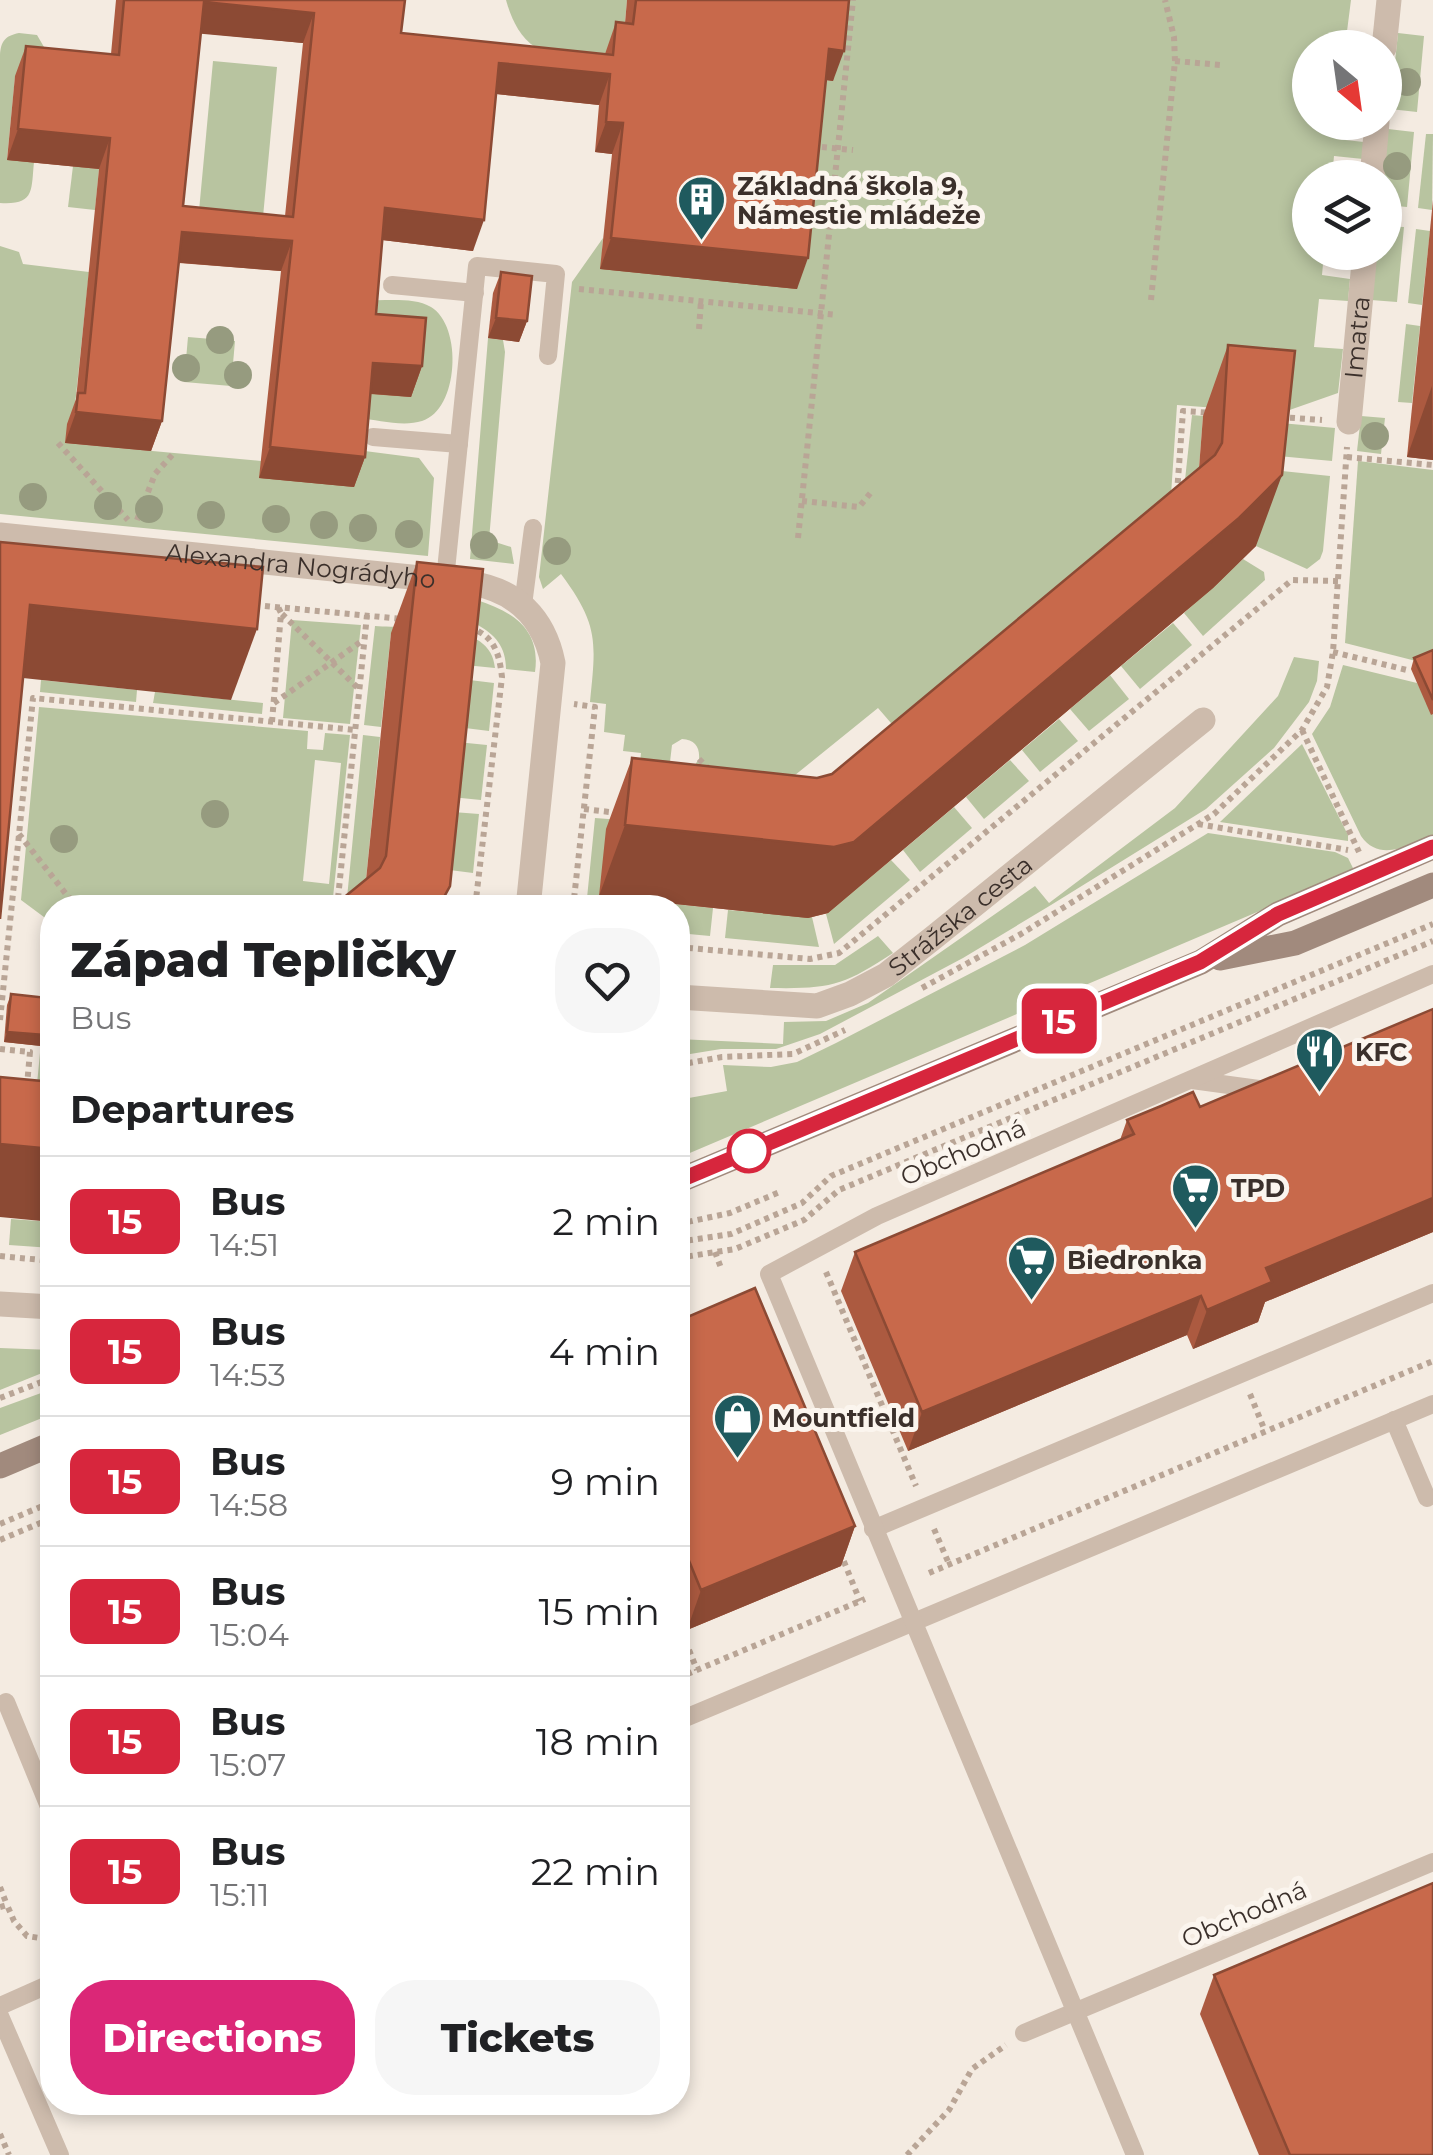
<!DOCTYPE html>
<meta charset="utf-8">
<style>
body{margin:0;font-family:Montserrat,sans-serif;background:#f6f6f6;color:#202124;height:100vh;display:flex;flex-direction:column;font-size:38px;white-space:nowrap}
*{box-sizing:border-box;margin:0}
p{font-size:32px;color:#757577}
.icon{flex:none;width:55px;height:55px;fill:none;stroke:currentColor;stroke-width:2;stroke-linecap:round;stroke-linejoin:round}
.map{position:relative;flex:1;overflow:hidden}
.side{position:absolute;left:40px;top:895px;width:650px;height:1220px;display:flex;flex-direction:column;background:#fff;border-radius:40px;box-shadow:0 5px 15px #0003}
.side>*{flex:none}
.badge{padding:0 20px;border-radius:15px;font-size:35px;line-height:65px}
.needle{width:65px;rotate:151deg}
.tools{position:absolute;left:1292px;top:30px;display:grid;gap:20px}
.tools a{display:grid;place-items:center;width:110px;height:110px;border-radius:50%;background:#fff;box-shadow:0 5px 15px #0003;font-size:50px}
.map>.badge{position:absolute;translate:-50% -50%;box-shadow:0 0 0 5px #fff}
h2{padding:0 30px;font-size:38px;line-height:90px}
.round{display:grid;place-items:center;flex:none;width:105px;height:105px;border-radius:40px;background:#f6f6f6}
.headline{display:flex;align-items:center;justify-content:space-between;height:170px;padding:0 30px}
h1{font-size:48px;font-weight:800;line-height:75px}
.cta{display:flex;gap:20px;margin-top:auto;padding:20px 30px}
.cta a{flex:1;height:115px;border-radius:40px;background:#db2777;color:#fff;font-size:40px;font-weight:800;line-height:115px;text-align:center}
.cta a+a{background:#f6f6f6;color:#202124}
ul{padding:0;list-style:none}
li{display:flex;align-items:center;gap:30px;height:130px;padding:0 30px;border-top:2px solid #e0e0e0}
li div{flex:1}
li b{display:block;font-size:38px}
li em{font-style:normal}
li .badge{min-width:110px;font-weight:700;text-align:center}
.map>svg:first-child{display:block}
</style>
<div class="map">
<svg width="1433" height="2155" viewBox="0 0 1433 2155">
<rect width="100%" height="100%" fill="#f4ebe1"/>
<g fill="#b8c4a0" fill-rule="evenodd">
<path d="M506 0H627L622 55 535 47C519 36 511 18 506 0Z"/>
<path d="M841 0H1351L1345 47 1310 48V122L1337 123 1336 139 1364 142 1363 159 1334 156 1332 177 1310 178V252L1324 253 1322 275 1350 279 1348 301 1319 299 1314 347 1343 349 1338 393 1281 413 1177 405 1170 510 798 819 638 782 641 753 623 751 625 735 604 732 606 704 590 702C596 642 599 625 561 574L543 589 539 577 572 282 603 238 601 269 818 79 833 81ZM878 708 897 730 802 808 784 784ZM682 739C695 740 700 747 699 759L692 769 675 767 670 762 672 745Z"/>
<path d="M19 33 37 35 44 47 41 78 15 77 7 159 34 162C31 191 35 205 0 203V55C1 41 5 36 19 33Z"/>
<path d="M1398 33 1424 36 1417 112 1390 109Z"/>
<path d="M213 61 277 67 263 217 199 211Z"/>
<path d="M1388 129 1414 132 1407 207 1385 205 1384 178Z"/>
<path d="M1426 134H1433L1432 210 1418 208Z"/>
<path d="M73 166 99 169 95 210 68 207Z"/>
<path d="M1385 226 1404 227 1397 302 1371 300 1376 253 1385 252Z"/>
<path d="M1416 229 1430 231 1422 305 1408 303Z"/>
<path d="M0 246 19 252 23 264 89 272 73 424 65 443 261 461 357 450 419 458 434 478 428 556 0 514Z"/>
<path d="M369 300C388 301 414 297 431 307 463 326 459 410 422 421 403 427 378 420 359 418L362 393 411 396 365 344Z"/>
<path d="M1406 324 1420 326 1412 403 1398 402Z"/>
<path d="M188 337 235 341 231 386 184 382Z"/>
<path d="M488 338 503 340 505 352 489 540 511 547 514 564 470 559Z"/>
<path d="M1192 415 1203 416 1198 481 1185 480Z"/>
<path d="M1361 416 1385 418 1381 454 1357 451Z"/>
<path d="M1269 422 1335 428 1332 461 1266 455Z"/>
<path d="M1358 461 1433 470V659L1424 663 1345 643Z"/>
<path d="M1264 469 1330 476 1323 551 1320 559 1307 569 1256 546Z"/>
<path d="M1243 559 1264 572 1265 580 1203 636 1184 613Z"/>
<path d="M477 600C514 612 541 630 535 672L506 669C506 647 495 634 476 624Z"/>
<path d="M292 620 361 625 350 724 283 718Z"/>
<path d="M1173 623 1192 645 1140 689 1121 666Z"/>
<path d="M375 626C412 629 492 620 495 668L455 664 391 633 381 727 364 725Z"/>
<path d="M1294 657 1319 661 1317 681 1309 702 1274 748 1206 809 1051 905 963 958 820 1034 776 1049H721L678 1056V1039L783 1044 784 1022 826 1021 868 1003 1035 886 1049 903 1175 808 1278 696Z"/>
<path d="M1343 665 1417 683 1433 714V836C1408 845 1380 863 1361 836L1312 734 1330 707Z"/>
<path d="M1110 675 1129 699 1089 731 1070 709Z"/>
<path d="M453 678 494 683 489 731 449 726Z"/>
<path d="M41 680 137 690 136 702 40 692Z"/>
<path d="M155 692 263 703 262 714 153 703Z"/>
<path d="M39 707 308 731 307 749 323 750 325 733 350 735 332 907 52 908V923L21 900ZM315 760 341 763 329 884 303 881Z"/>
<path d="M1059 719 1078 741 1040 772 1022 750Z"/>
<path d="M363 735 380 737 364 900 347 898Z"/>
<path d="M447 741 487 745 481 800 441 796Z"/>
<path d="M1302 744 1348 835V841L1220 822Z"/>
<path d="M1010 760 1029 781 984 819 966 797Z"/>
<path d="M954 807 972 828 920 872 903 850Z"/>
<path d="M440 811 479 814 473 873 434 868Z"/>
<path d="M595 818 687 825 631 899 630 907 586 908Z"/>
<path d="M1208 833 1335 852 1348 858 1353 868 1349 873 678 1158V1100L727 1091 723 1065 771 1067 797 1062 836 1043 1025 945Z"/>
<path d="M891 860 910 880 834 944 826 914Z"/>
<path d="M646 901 713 908 710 936 678 933V908H645Z"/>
<path d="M728 910 812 917 819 947 725 938Z"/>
<path d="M52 926V1118L34 1116Z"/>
<path d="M878 936 893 953C843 986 830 989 770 988L773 965H835Z"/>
<path d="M11 1219 52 1222V1248L9 1245Z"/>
<path d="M0 1348 52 1350V1369L0 1390Z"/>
<path d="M52 1389V1414L0 1435V1408Z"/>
</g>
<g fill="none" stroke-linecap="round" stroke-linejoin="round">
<g stroke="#b9a596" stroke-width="6" stroke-dasharray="5 5" stroke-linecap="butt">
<path d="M1175 61 1221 65"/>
<path d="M812 146 853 150"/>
<path d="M579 289 837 315"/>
<path d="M1151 300 1175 61 1174 37 1165 0"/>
<path d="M699 329 701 301"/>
<path d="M1280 417 1322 420"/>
<path d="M58 443 128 520"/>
<path d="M1347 457 1433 465"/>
<path d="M1177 493 1183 411 1213 413"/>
<path d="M802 501 859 507 873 490"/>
<path d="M137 520 155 474 173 454"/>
<path d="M798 538 853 0"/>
<path d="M255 605 402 619"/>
<path d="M282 614 359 689"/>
<path d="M469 627C494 636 499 652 502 677L475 908"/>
<path d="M1333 652 1407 670"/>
<path d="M274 703 362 641"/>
<path d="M272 722 281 613 278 607"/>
<path d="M1302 730 1359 852"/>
<path d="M699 759 713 773"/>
<path d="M584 809 618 813"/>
<path d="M1198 824 1348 850"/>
<path d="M19 834 77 908"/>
<path d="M337 908 367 615"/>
<path d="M573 908 595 707 574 704"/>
<path d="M678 947 810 959 839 953 1292 580 1338 581"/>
<path d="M922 988 1021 934 1198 824 1214 814 1302 730 1327 687 1333 652 1347 447"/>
<path d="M0 1020 33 698 355 730"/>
<path d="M0 1049 30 1052 27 1085"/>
<path d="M678 1065 722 1057 793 1054 845 1030"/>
<path d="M37 1085 52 1074"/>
<path d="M678 1224 730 1213 782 1191"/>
<path d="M678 1242 731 1234 802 1203 831 1176 1433 924"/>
<path d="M715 1252 721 1268"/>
<path d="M0 1256 52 1261"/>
<path d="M678 1258 735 1249 804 1220 839 1190 1433 941"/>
<path d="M826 1272 916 1486"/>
<path d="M1250 1394 1265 1431"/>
<path d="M0 1398 52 1378"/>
<path d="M0 1524 52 1502"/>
<path d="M934 1529 949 1564"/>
<path d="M0 1540 52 1518"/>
<path d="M840 1552 860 1601"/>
<path d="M929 1573 1433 1361"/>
<path d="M678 1622 697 1670"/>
<path d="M678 1678 865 1599"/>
<path d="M0 1887 7 1905"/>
<path d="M0 1907 7 1905 14 1921 27 1936 52 1940"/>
<path d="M0 2134 9 2155"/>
<path d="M907 2155 949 2110 972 2069 1006 2045"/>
</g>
<g stroke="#cdbbac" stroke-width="18">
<path d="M392 285 475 293"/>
<path d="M373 437 459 444"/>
<path d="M445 580 477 266 556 274 548 356"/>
<path d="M523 605 533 528"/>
<path d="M1192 1080 1266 1090"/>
<path d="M1394 1420 1427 1498"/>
<path d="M873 1529 1433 1293"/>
<path d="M6 1702 52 1814"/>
<path d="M678 1721 1433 1404"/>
<path d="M0 2006 52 1983"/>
<path d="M0 2016 60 2155"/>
<path d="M1024 2033 1433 1862"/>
<path d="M1135 2155 769 1274 877 1216 1433 974"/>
</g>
<g stroke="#cdbbac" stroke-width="25">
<path d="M1384 48 1389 0"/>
<path d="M1372 178 1377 122"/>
<path id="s1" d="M1349 422 1365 252"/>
<path id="s2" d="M0 535 470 583C516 590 544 618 553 663L528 908"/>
<path id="s3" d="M678 997 817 1006 850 994 886 975 933 938 1203 720"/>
<path d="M0 1304 52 1307"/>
</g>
<g stroke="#a18a7d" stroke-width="25">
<path d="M1220 958 1295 943 1433 885"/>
<path d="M678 1181 1201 962 1278 914 1433 847"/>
<path d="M0 1466 52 1444"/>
</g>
</g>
<g fill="#969b7f">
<circle cx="1407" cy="82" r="14"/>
<circle cx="1397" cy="166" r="14"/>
<circle cx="220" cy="340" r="14"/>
<circle cx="186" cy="368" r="14"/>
<circle cx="238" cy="375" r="14"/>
<circle cx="1375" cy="436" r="14"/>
<circle cx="33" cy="497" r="14"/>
<circle cx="108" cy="506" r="14"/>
<circle cx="149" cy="509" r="14"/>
<circle cx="211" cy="515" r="14"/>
<circle cx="276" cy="519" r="14"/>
<circle cx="324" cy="525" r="14"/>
<circle cx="363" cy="528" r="14"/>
<circle cx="409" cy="534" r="14"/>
<circle cx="484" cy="545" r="14"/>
<circle cx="557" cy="551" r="14"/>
<circle cx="215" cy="814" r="14"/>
<circle cx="64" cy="839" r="14"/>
</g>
<g fill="#ac5a40" fill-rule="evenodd">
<path d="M116 0H405L401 33 605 54 616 22 625 23 627 0H849L833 81 826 80 797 289 600 269 612 154 595 152 599 105 496 94 473 251 382 240 376 314 422 366 411 397 370 394 365 457 354 487 259 478 281 271 179 263 162 421 151 451 65 443 67 424 76 399 99 169 7 160 15 76 26 46 111 54ZM201 33 303 43 285 216 183 206Z"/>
<path d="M1433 200V460L1407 457Z"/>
<path d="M501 272 527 321 519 342 488 338 493 293Z"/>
<path d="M1228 345 1256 546 1213 588 828 913 808 918 599 896 606 829 632 758 817 778 832 774 1199 468 1203 416Z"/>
<path d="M417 562 443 908 366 880 391 633Z"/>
<path d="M1433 650V714L1431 715 1411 669 1414 658Z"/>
<path d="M11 994 41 1046 4 1042 7 1005Z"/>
<path d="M1433 1009V1232L1265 1302 1258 1322 1193 1349 1187 1335 908 1451 841 1291 855 1252 1120 1140 1127 1120 1200 1107Z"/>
<path d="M678 1321 855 1526 841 1566 687 1630 678 1608Z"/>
<path d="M1214 1975 1433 2155H1259L1200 2014Z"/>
</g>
<g fill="#8c4a34">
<path d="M204 2 314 13 303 43 193 33Z"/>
<path d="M829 49 844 51 833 81 818 79Z"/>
<path d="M499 63 610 74 599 105 488 93Z"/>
<path d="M606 122 623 123 612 154 595 152Z"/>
<path d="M18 129 110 138 99 169 7 160Z"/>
<path d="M385 208 484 220 473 251 374 239Z"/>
<path d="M182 232 292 241 281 271 171 262Z"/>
<path d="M611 238 808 258 797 289 600 269Z"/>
<path d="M496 318 527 321 519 342 488 338Z"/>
<path d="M373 363 422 366 411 397 362 393Z"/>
<path d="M1432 386 1433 460 1407 457Z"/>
<path d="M76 412 162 421 151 451 65 443Z"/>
<path d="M270 447 365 457 354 487 259 478Z"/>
<path d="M1282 475 1256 546 1213 588 828 913 808 918 599 896 625 825 834 847Z"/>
<path d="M30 605 257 629 231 700 4 676Z"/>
<path d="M7 1032 45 1035 41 1046 4 1042Z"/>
<path d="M0 1144 52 1149V1222L0 1217Z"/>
<path d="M1433 1198V1232L1265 1302 1258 1322 1193 1349 1207 1310 1266 1268Z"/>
<path d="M1201 1296 1187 1335 908 1451 922 1412Z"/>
<path d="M855 1526 841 1566 687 1630 701 1590Z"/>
</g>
<g fill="#c8694b" stroke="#8c4a34" stroke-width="2.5" fill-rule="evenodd">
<path d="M124 0H405L401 33 613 55 616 22 633 24 636 0H849L844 51 829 49 808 258 611 238 623 123 606 122 610 74 499 63 484 220 385 208 376 314 426 318 422 366 373 363 365 457 270 447 292 241 182 232 162 421 76 412 78 393H85L110 138 18 129 26 46 119 55ZM204 2 314 13 293 217 183 206Z"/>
<path d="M501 272 532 276 527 321 496 318Z"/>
<path d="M1228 345 1295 351 1282 475 1239 518 854 842 834 847 625 825 632 758 817 778 832 774 1215 455 1222 443Z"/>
<path d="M0 542 263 567 257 629 30 605 0 919Z"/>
<path d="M417 562 483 569 450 886 438 908H331L380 868 386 856Z"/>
<path d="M1433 650V700L1414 658Z"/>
<path d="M11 994 48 998 45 1035 7 1032Z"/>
<path d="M1433 1009V1198L1266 1268 1272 1282 1207 1310 1201 1296 922 1412 855 1252 1134 1134 1127 1120 1161 1106 1193 1092 1200 1107Z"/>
<path d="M0 1077 52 1082V1149L0 1144Z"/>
<path d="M755 1288 855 1526 701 1590 678 1534V1321Z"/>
<path d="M1433 1883V2155H1290L1214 1975Z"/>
</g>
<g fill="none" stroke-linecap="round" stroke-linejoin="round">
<defs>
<path id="line" d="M678 1181 1200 962 1278 914 1433 847"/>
</defs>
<use href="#line" stroke="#fff" stroke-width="22"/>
<use href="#line" stroke="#d7263d" stroke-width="15"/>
</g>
<defs>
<symbol id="building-pin" viewBox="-11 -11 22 30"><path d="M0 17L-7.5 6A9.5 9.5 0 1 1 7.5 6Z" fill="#1f5a5e" stroke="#fbf5ee"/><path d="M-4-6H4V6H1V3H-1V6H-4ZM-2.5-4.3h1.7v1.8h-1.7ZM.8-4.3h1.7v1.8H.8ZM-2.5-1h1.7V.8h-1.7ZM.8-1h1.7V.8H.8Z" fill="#fff"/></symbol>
<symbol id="restaurant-pin" viewBox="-11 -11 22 30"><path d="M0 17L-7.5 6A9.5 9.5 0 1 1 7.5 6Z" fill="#1f5a5e" stroke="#fbf5ee"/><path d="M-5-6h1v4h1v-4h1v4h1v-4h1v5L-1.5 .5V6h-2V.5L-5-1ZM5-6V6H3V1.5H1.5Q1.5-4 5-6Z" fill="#fff"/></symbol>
<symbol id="supermarket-pin" viewBox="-11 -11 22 30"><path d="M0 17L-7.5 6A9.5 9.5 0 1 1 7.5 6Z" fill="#1f5a5e" stroke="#fbf5ee"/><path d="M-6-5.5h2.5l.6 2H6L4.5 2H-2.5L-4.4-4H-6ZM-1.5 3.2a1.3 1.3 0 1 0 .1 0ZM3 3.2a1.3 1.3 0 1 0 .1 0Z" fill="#fff"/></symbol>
<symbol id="shop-pin" viewBox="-11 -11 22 30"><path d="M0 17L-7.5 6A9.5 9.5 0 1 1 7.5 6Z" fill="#1f5a5e" stroke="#fbf5ee"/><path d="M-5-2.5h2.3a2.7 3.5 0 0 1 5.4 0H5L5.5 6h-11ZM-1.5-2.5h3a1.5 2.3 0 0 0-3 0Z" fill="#fff"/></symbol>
</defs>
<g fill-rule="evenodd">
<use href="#building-pin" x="674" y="172" width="55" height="75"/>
<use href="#restaurant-pin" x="1292" y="1024" width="55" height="75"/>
<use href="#supermarket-pin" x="1168" y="1160" width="55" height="75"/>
<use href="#supermarket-pin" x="1004" y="1232" width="55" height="75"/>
<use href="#shop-pin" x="710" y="1390" width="55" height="75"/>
</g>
<circle fill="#fff" stroke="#d7263d" stroke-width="5" cx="749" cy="1151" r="20"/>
<g text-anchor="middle" stroke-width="10" stroke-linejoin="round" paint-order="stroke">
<g font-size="25" font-weight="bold" fill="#3b302b" stroke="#fbf5ee" text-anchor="start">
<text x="737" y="195">Základná škola 9,<tspan x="737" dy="29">Námestie mládeže</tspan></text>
<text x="1355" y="1061">KFC</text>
<text x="1231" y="1197">TPD</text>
<text x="1067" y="1269">Biedronka</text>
<text x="772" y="1427">Mountfield</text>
</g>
<g font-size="25" fill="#3b302b" stroke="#fbf5ee">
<text dy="9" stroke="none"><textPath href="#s1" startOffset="85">Imatra</textPath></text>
<text dy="9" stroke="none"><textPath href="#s2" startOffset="302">Alexandra Nográdyho</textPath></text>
<text dy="9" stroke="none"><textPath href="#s3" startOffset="310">Strážska cesta</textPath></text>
<text transform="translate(963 1152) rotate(-23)" y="9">Obchodná</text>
<text transform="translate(1244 1914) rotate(-23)" y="9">Obchodná</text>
</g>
</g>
</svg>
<div class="tools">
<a><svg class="needle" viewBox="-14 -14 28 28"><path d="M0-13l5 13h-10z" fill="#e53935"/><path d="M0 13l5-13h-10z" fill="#757577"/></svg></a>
<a><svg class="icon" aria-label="layers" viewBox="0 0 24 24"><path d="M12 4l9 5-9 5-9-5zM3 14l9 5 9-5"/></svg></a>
</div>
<b class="badge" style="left:1059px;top:1021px;background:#d7263d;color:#fff">15</b>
<section class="side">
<div class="headline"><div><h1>Západ Tepličky</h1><p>Bus</p></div><a class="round"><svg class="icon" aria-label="heart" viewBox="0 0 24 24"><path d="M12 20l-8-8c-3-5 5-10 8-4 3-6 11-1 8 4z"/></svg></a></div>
<h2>Departures</h2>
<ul>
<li><span class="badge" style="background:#d7263d;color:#fff">15</span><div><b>Bus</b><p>14:51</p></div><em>2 min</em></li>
<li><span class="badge" style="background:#d7263d;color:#fff">15</span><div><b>Bus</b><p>14:53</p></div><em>4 min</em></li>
<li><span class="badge" style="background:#d7263d;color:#fff">15</span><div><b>Bus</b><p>14:58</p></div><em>9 min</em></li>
<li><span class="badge" style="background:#d7263d;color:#fff">15</span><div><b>Bus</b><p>15:04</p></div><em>15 min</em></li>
<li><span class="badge" style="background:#d7263d;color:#fff">15</span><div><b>Bus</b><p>15:07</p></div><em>18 min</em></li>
<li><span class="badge" style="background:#d7263d;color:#fff">15</span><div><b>Bus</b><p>15:11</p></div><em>22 min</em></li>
</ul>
<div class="cta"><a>Directions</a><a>Tickets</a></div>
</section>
</div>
